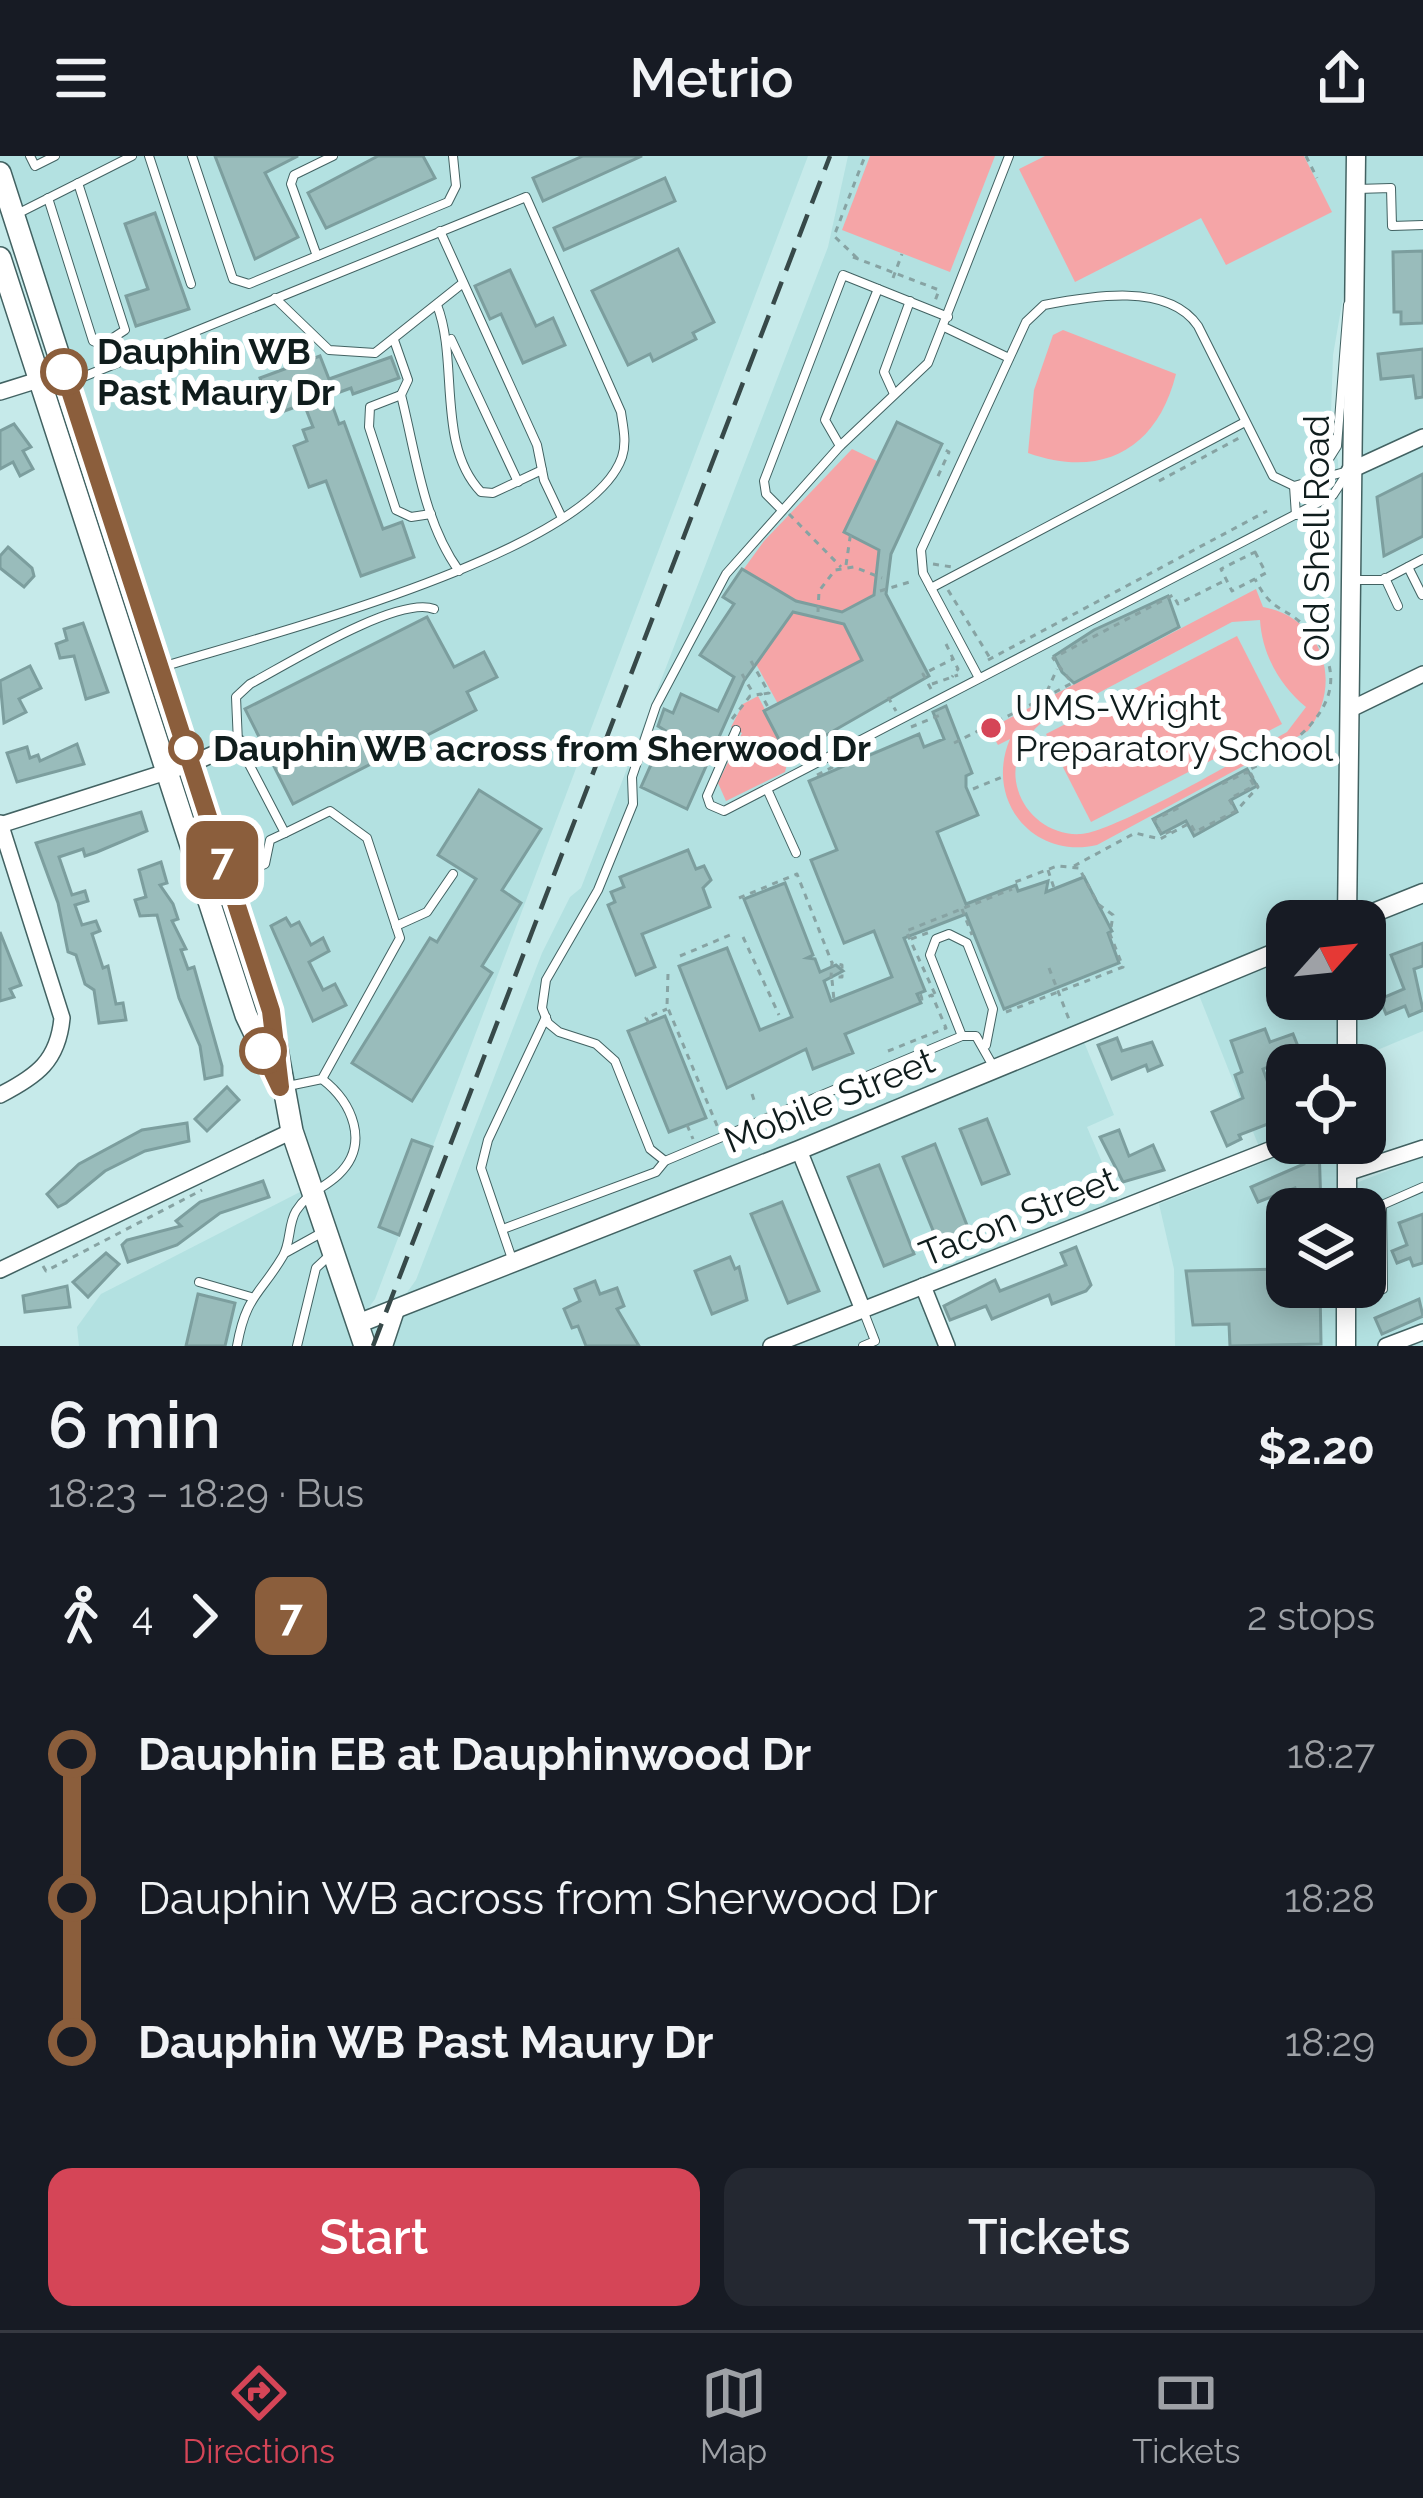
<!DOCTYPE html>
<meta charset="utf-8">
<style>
body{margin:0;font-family:Raleway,sans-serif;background:#242831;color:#f1f3f6;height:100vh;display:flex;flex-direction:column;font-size:45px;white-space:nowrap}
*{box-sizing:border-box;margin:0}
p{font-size:39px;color:#9ea1a6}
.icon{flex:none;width:66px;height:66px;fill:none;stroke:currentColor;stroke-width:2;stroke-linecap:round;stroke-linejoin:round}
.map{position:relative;height:1190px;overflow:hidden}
.drawer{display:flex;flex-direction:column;background:#171b24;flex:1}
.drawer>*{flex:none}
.badge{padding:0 24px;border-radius:18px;font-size:42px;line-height:78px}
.needle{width:78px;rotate:63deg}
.fabs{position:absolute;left:1266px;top:744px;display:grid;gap:24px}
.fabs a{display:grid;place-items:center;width:120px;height:120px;border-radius:24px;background:#171b24;box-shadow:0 6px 30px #0003;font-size:60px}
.map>.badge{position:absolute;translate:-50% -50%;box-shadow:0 0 0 6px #fff}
.legs{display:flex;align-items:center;gap:18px;height:132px;padding:0 48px;font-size:39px}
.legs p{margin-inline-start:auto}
.overview{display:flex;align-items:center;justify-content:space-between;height:204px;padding:0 48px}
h1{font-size:66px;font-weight:600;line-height:90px}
.cta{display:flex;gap:24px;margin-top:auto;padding:24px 48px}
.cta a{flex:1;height:138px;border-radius:24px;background:#d54557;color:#fff;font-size:48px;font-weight:600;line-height:138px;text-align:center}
.cta a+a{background:#242831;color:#f1f3f6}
ul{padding:0 48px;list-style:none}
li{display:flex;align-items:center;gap:42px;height:144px;font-size:45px}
li i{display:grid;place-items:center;width:18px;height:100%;margin:0 15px;background:currentColor}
li i::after{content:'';width:30px;height:30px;margin:-15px;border:9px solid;border-radius:50%;background:#171b24}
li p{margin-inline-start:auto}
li:first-child i{background:linear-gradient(#0000 50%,currentColor 0)}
li:last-child i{background:linear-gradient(currentColor 50%,#0000 0)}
header{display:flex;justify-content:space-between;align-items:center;height:156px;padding:0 48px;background:#171b24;font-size:54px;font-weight:600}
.tabs{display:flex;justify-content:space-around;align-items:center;height:168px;border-top:3px solid #363941;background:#171b24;font-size:33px;color:#9ea1a6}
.tabs a{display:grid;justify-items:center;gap:6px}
.tabs .on{color:#d54557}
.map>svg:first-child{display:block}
</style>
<header><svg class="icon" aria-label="menu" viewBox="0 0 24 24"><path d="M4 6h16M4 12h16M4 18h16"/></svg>Metrio<svg class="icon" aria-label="share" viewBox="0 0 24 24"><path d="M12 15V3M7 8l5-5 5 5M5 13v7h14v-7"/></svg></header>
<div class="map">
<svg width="1423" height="1190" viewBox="0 0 1423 1190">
<rect width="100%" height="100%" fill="#c6eaea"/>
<g fill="#b3e1e1" fill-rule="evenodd">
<path d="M0 0H808L375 1143 357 1168 0 18Z"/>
<path d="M848 0H1348L1347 119 1333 199 1330 286 1338 304 1341 558 1365 0H1423V875L1341 909H1287V987H1339L1338 1034 1423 1001V1190H1175L1174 1113 1159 1048 1265 1006 1197 834 1287 803V843H1365V765L1337 762 1287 765V786L1077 869 1114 959 1087 971 1118 1044 930 1122 957 1190H79L77 1171 101 1138 300 1036 351 1175 804 983 403 1142 416 1124 542 797 570 741 581 732 828 91ZM1287 1053H1365V1131H1287Z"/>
</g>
<g fill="#f5a5a7" fill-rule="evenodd">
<path d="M870 0H995L950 116 842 74Z"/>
<path d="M1045 0H1304L1332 56 1226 109 1201 62 1075 126 1019 13Z"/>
<path d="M1063 174 1176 218C1157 294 1101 323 1028 297L1034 234 1053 179Z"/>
<path d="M852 293 877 305 844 375 879 394 874 439 842 456 796 445 743 414 764 385Z"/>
<path d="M1256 433 1263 451C1323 462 1344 527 1308 575L1097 689C1033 704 984 644 1010 583L998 589 989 573ZM1260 464C1262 498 1280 530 1306 551L1287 576C1250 597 1115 676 1081 678 1053 680 1026 661 1018 634 1010 609 1021 585 1040 568L1232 466Z"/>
<path d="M793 456 844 468 863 504 778 548 756 508Z"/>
<path d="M1237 480 1282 568 1091 666 1046 578Z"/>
<path d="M758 540 789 600 785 616 726 645 718 627 742 577 731 571 743 548Z"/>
</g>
<g fill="#99bcbb" stroke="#7c9e9e" stroke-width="3">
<path d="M215 0H298L265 17 298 81 255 103Z"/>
<path d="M378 0H423L435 22 326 72 308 37Z"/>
<path d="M583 0H642L543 45 533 22Z"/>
<path d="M665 22 675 45 564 94 554 72Z"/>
<path d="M155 57 189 153 136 170 126 140 148 133 125 68Z"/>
<path d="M678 93 714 166 693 177 696 183 653 205 650 198 628 209 592 135Z"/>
<path d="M1423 95V167L1401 168V156H1394L1393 96Z"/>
<path d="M510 114 536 170 553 162 565 189 523 207 501 158 490 163 475 130Z"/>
<path d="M1423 193V241L1416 242 1413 220 1381 223 1378 198Z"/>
<path d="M320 200 329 223 391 201 399 222 353 238 351 232 329 240 339 268 344 266 383 373 402 366 414 401 361 420 326 325 309 331 294 290 307 285 303 274 313 271 304 248 273 259 260 222Z"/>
<path d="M897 266 942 288 891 398 886 438 929 520 788 601 764 555 862 504 844 468 793 456 744 525 687 653 641 631 666 575 658 570 664 553 673 557 681 538 718 555 734 521 700 499 734 448 723 441 742 413 796 445 842 456 874 439 879 394 844 376Z"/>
<path d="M14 268 31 291 23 295 33 313 20 320 13 306 0 313V275Z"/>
<path d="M1423 318V380L1384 400 1377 341Z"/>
<path d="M8 391 32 412 34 420 24 431 0 412V400Z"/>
<path d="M1168 440 1179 471 1074 527 1062 516 1054 500 1094 474Z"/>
<path d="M427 461 454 511 484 496 497 521 467 536 476 554 293 648 245 553Z"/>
<path d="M83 467 108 536 86 543 74 500 60 502 56 488 67 484 64 473Z"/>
<path d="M30 510 41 532 19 543 26 556 4 567 0 525Z"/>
<path d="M946 550 972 617 966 620V631L978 659 937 676 966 748 1016 729 1018 735 1048 725 1046 736 1084 721 1112 775 1108 777 1119 807 1004 853 966 758 904 782 925 835 917 838 921 847 845 878 853 897 813 913 806 893 727 932 679 810 727 792 760 874 792 861 744 743 785 727 813 799 807 802 815 803 820 816 836 809 843 815 824 825 831 845 892 821 874 775 844 787 811 704 837 694 809 625 919 578 924 591 944 583 933 556Z"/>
<path d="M77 588 84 608 17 626 7 597 27 591 30 602 38 599 40 605Z"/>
<path d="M1247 613 1257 630 1231 644 1237 656 1194 680 1186 665 1161 678 1153 663Z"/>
<path d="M479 634 541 673 502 734 521 747 482 810 492 817 412 945 352 907 430 782 437 786 476 723 438 699Z"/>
<path d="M141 656 147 675 97 696 85 700 83 693 59 701 72 739 85 735 88 745 75 749 82 769 96 765 100 775 92 778 103 812 108 810 116 848 123 847 126 864 99 867 94 834 85 828 76 799 68 796 58 747 36 687Z"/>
<path d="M688 694 696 713 704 710 711 724 703 732 710 751 642 778 655 811 636 819 608 749 615 746 611 736 624 731 620 721Z"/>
<path d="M161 706 167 727 160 729 173 748 178 763 172 765 186 793 181 794 188 813 194 811 222 910V919L205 923 200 890 179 842 157 759 140 760 135 744 146 741 139 714Z"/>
<path d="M286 762 291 770 299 766 311 789 323 782 329 795 309 806 323 834 335 828 346 849 313 865 271 770Z"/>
<path d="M0 776 21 829 10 833 14 841 0 845Z"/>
<path d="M1423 787V810L1414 813 1423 854 1409 860 1405 850 1386 858 1380 843 1404 833 1391 799Z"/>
<path d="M665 860 706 962 669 976 628 875Z"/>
<path d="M1265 873 1270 886 1293 878 1301 898 1263 913 1281 963 1239 979 1241 983 1227 990 1212 956 1243 942 1235 919 1242 916 1231 885Z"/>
<path d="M1117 882 1122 895 1152 886 1162 909 1148 915 1146 909 1112 923 1098 889Z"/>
<path d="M227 931 239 944 207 975 195 963Z"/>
<path d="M987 963 1009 1018 982 1028 960 973Z"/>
<path d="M187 967 189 985 145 995 105 1015 66 1047 58 1051 47 1038 79 1008 142 974Z"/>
<path d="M1119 974 1129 1000 1153 989 1164 1014 1123 1026 1100 981Z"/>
<path d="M412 984 432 991 399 1079 379 1071Z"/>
<path d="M935 988 970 1077 939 1089 903 1001Z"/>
<path d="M1319 988 1321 1053H1302L1295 1032 1258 1046 1251 1031 1304 1008V996Z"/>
<path d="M879 1009 914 1098 884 1110 848 1021Z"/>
<path d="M263 1025 269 1041 220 1057 177 1089 128 1106 122 1089 127 1084 181 1070 176 1065 200 1046Z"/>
<path d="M782 1046 819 1135 788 1147 751 1058Z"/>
<path d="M1423 1058V1107L1413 1110 1410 1102 1397 1107 1392 1095 1407 1089 1399 1067Z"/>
<path d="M1076 1091 1091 1129 1086 1135 1052 1148 1049 1139 992 1163 986 1150 950 1164 944 1150 995 1124 1000 1135 1066 1109 1061 1097Z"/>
<path d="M106 1097 119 1108 88 1141 73 1126Z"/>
<path d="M730 1101 735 1113 739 1111 747 1144 712 1158 695 1115Z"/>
<path d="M1287 1113V1131H1320L1321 1188 1230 1190 1229 1168 1193 1169 1186 1115Z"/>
<path d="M595 1125 600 1138 617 1132 624 1150 617 1153 639 1190H586L578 1170 572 1172 564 1153 580 1145 575 1133Z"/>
<path d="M67 1130 70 1151 25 1156 23 1140Z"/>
<path d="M198 1138 235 1147 225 1190H186Z"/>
<path d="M1419 1143 1423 1160 1382 1178 1375 1162Z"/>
</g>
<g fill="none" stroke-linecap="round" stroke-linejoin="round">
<defs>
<g id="service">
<path d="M30 0 35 10 55 0"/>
<path d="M149 0 191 128"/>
<path d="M192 0 233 123 249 128 448 46 456 30 453 0"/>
<path d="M1357 33 1391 32 1392 70 1423 69"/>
<path d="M48 42 93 185 102 189 125 174 78 27"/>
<path d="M15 59 132 0"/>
<path d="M440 75 537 289 544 324 562 362"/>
<path d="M317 100 291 28 294 19 333 0"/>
<path d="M275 142 329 194 375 197 463 127"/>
<path d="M437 149C459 205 436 289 481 336L493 337 542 314"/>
<path d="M944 171 1009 202"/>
<path d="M451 183 518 326"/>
<path d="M394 184 408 224 401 239C416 298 423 365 459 415"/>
<path d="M71 218 83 221 526 41 621 256C623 271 627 286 622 301 589 398 258 481 162 511"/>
<path d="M894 238 884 216 910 145"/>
<path d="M401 239 370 251 369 271 396 354 411 361 431 358"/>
<path d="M840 290 825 264 878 133"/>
<path d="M1318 320 1337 290 1348 149"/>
<path d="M1294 330 1296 359"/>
<path d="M781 353 766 338 764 325 843 119 948 161"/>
<path d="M1408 411 1422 439"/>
<path d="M1385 422 1398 450"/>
<path d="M1352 424H1383L1423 403"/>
<path d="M931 432 1245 266"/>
<path d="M979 522 923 417 921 394 1026 166 1044 149C1091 140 1168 126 1198 170L1273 320 1294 330 1348 315"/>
<path d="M736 574 707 640 710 649 724 655 1333 339 1348 316"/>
<path d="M767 633 796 697"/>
<path d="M233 722 265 708 270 684 285 677"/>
<path d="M396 770 427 756 453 718"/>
<path d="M962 880 930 799 936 783 949 778 967 787 993 853 986 889"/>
<path d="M288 930 322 923 400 782 367 682 330 655 285 677 238 587 236 541 250 528C286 509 398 439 434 453"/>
<path d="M665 1005 650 993 615 905 596 888 559 876 548 867 542 852 546 824 598 734 633 648 632 621 656 550 726 418 840 290 928 207 1009 0"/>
<path d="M503 1073 656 1016 665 1005 962 880H976L993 910"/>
<path d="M285 1097 323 1076"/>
<path d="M512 1103 481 1012 488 984 546 861"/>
<path d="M199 1126 251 1141"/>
<path d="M1348 1140 1383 1133 1382 1049 1423 1031"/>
<path d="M863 1154 875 1185 863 1190"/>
<path d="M237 1190C246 1139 260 1139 283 1100 291 1086 288 1068 296 1055 308 1036 323 1033 338 1019 371 988 352 946 322 923"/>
<path d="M297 1190 316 1112 331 1098"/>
</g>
<g id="minor">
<path d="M0 236 64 216"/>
<path d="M1349 315 1423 281"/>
<path d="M1349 554 1423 518"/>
<path d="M0 667 62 862C58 905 37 920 0 939"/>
<path d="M0 669 191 608 238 587"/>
<path d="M799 994 863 1154"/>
<path d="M1347 1017 1423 992"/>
<path d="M0 1114 292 975"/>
<path d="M923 1130 947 1190"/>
<path d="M771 1190 1287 987"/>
<path d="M1386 1190 1423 1176"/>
</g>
<g id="tertiary">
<path d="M1347 765 1356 0"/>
<path d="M1353 765 1423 737"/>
<path d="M1347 909V843"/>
<path d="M1347 1053V987"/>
<path d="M357 1168 799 994 1287 792"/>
<path d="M383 1190 395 1154"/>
<path d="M1346 1190V1131"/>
</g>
<g id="secondary">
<path d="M0 17 270 855 292 975 365 1190"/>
<path d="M0 102 246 859 272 914"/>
</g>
</defs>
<use href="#service" stroke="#426262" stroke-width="10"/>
<use href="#minor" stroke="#426262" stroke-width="18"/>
<use href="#tertiary" stroke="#426262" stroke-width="21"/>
<use href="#secondary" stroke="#426262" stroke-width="24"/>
<g stroke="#87a3a3" stroke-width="3" stroke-dasharray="6 6" stroke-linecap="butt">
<path d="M1306 0 1317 22"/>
<path d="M853 101 939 134 935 145"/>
<path d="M857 102 834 80 865 0"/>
<path d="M893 122 902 98"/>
<path d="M938 320 949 296 940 291"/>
<path d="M1159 325 1241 281"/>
<path d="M789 358 841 411"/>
<path d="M1255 396 1266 417 1232 435 1221 413Z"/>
<path d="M933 408 952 411"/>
<path d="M846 409 851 375"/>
<path d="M948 434 990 502"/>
<path d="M880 435 913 425"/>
<path d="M818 456 819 435 835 414 854 411 882 422"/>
<path d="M946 488 958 513 952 521"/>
<path d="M988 504 1267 355"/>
<path d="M751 505 769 537 763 538"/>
<path d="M742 518 753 537"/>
<path d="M932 528 958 519"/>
<path d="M931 533 923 518 953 503"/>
<path d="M888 541 896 555"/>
<path d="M1044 542 1072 527 1053 502 1173 439 1178 448 1226 424"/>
<path d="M732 563 750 540 761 538 769 553"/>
<path d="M911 571 943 558"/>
<path d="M954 587 1044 542 1057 513"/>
<path d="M817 619 853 601"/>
<path d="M1222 628 1247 616 1254 630 1229 643 1235 653"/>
<path d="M973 633 1002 621"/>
<path d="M1171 675 1162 679 1154 664 1180 651"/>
<path d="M1074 710 1135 677 1160 683 1190 667 1195 676 1236 655 1258 631 1249 614C1301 586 1366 536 1308 474 1285 448 1273 459 1255 423"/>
<path d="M1048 714 1055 735"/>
<path d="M739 742 797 718 832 807 831 821H842V809L832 807"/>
<path d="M962 753 972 779"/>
<path d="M743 781 779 859"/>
<path d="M911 783 930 776"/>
<path d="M680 800 730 779"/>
<path d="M1049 812 1070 866"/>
<path d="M668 818 667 850 718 972"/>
<path d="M832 824 834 844"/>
<path d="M935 838 906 775 1012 733"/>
<path d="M1006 856 1123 811 1110 778 1113 759 1098 748 1079 712 1057 710 1010 728"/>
<path d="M649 867 646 862 667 853"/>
<path d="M888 895 946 872 932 839 922 843 920 837"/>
<path d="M752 938 755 947"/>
<path d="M687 969 693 983"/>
<path d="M43 1110 46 1115 202 1034"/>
</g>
<use href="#service" stroke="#fff" stroke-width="8"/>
<use href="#minor" stroke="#fff" stroke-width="15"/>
<use href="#tertiary" stroke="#fff" stroke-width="18"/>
<use href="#secondary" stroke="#fff" stroke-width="21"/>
<path stroke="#374949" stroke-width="4.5" stroke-dasharray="24 12" stroke-linecap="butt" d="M373 1190 830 0"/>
</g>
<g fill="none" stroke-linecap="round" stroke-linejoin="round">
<defs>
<path id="line-1" d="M64 216 271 855 280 931 263 895"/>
</defs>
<use href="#line-1" stroke="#fff" stroke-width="27"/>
<use href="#line-1" stroke="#8b5e3c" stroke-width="18"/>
</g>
<g fill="#fff" stroke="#8b5e3c" stroke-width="6">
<circle cx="64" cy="216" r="21"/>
<circle cx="186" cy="592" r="15"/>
<circle cx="263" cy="895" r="21"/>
</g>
<circle fill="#d54557" stroke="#fff" stroke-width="4.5" cx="991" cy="572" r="12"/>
<g text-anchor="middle" stroke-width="12" stroke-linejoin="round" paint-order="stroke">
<g font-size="36" font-weight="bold" fill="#101d1d" stroke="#fff" text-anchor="start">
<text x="97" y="208">Dauphin WB<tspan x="97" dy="41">Past Maury Dr</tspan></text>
<text x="213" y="605">Dauphin WB across from Sherwood Dr</text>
</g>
<g font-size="36" fill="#101d1d" stroke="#fff">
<text transform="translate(1316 382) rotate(-90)" y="13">Old Shell Road</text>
<text transform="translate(829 944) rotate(-22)" y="13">Mobile Street</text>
<text transform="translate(1018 1060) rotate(-22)" y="13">Tacon Street</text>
</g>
<g font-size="36" fill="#101d1d" stroke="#fff" text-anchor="start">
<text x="1015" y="564">UMS-Wright<tspan x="1015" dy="41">Preparatory School</tspan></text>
</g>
</g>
</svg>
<div class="fabs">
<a><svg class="needle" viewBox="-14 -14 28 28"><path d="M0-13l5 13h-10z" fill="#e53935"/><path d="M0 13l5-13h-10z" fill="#9ea1a6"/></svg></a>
<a><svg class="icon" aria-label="locate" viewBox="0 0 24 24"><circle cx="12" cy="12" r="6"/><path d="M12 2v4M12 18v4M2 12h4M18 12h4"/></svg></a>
<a><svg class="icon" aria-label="layers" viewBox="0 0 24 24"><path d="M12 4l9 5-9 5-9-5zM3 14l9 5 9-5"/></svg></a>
</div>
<b class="badge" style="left:222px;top:704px;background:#8b5e3c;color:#fff">7</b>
</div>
<section class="drawer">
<div class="overview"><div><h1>6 min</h1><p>18:23 – 18:29 · Bus</p></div><b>$2.20</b></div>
<div class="legs"><svg class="icon" aria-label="walk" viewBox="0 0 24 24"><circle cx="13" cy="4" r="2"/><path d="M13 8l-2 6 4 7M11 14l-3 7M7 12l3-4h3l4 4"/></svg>4<svg class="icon" aria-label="forward" viewBox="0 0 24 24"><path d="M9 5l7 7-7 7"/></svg><b class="badge" style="background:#8b5e3c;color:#fff">7</b><p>2 stops</p></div>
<ul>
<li><i style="color:#8b5e3c"></i><b>Dauphin EB at Dauphinwood Dr</b><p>18:27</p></li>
<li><i style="color:#8b5e3c"></i><span>Dauphin WB across from Sherwood Dr</span><p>18:28</p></li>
<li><i style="color:#8b5e3c"></i><b>Dauphin WB Past Maury Dr</b><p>18:29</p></li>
</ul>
<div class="cta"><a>Start</a><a>Tickets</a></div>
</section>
<nav class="tabs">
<a class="on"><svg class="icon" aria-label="directions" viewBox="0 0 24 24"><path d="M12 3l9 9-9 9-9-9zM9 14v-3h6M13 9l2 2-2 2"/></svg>Directions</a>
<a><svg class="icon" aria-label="map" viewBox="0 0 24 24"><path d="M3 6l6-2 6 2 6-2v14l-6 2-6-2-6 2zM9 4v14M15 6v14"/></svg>Map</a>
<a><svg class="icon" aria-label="tickets" viewBox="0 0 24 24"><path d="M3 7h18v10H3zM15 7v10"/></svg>Tickets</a>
</nav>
